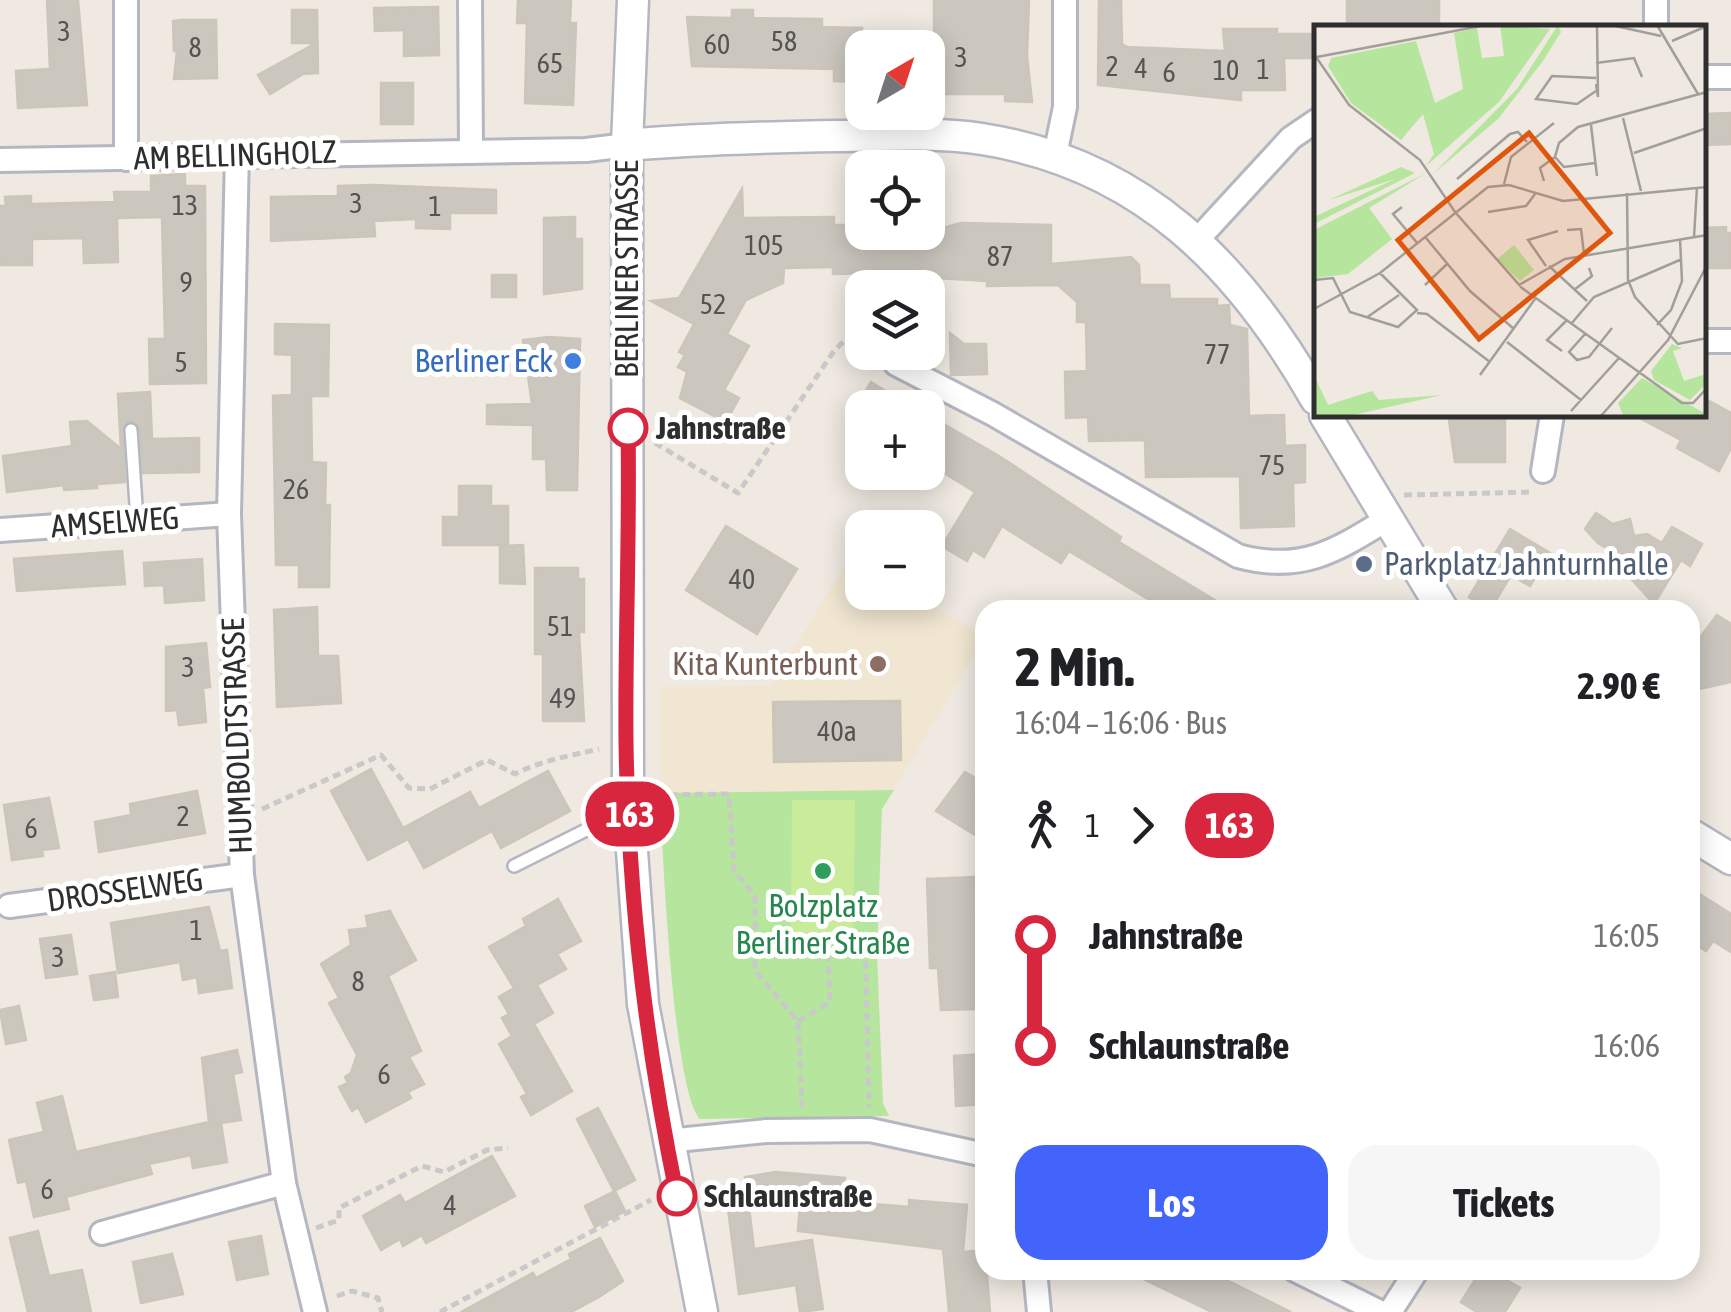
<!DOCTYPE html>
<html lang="de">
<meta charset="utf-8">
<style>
body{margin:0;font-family:"Asap Condensed",sans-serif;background:#f6f6f6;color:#202124;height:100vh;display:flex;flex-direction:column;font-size:38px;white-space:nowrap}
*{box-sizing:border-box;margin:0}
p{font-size:32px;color:#757577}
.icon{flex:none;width:55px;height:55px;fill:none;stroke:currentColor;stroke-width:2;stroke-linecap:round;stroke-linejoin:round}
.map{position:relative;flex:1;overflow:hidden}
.side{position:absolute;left:975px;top:600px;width:725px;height:680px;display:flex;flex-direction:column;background:#fff;border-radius:30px;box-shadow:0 5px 25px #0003}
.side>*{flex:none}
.badge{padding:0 20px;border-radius:32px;font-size:35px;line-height:65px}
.needle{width:65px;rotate:39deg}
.tools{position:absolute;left:845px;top:30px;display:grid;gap:20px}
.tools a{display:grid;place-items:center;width:100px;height:100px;border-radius:20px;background:#fff;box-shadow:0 5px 25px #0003;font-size:50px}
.map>.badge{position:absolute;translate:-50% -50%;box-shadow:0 0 0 5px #fff}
.legs{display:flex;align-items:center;gap:15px;height:110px;padding:0 40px;font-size:32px}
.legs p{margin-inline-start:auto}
.overview{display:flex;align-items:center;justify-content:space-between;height:170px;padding:0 40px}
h1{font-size:55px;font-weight:700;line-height:75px}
.primary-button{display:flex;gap:20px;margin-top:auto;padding:20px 40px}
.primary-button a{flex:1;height:115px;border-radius:30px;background:#4264fb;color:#fff;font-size:40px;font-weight:700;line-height:115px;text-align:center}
.primary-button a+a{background:#f6f6f6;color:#202124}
ul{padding:0 40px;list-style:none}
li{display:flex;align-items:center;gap:35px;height:110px;font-size:38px}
li i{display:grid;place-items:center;width:15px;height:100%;margin:0 12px;background:currentColor}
li i::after{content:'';width:25px;height:25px;margin:-12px;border:8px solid;border-radius:50%;background:#fff}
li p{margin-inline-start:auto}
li:first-child i{background:linear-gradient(#0000 50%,currentColor 0)}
li:last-child i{background:linear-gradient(currentColor 50%,#0000 0)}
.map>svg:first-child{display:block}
</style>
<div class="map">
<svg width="1731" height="1312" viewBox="0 0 1731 1312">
<rect width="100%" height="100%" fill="#efe9e1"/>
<path fill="#f0e6d1" d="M851 555 862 562V592L913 593 985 637 894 790 660 793V687L771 686Z"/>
<path fill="#b6e59e" d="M894 790 882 809 877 954 883 1103 889 1116 700 1119C673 1093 662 843 660 793Z"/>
<path fill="#c9ec9a" d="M792 800H855L853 942 791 941Z"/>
<g fill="#cbc7bf" stroke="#cbc5ba" stroke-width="2.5">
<path d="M47 0H78L87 105 18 108 16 71 50 69Z"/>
<path d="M518 0H571L570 23H576L573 105 525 103 527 23H517Z"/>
<path d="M934 0H1029L1027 56 1032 102 1005 101V94H940V84L934 80Z"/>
<path d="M1099 0H1121L1122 44 1127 47 1225 51 1223 29H1277V34H1315V58H1284L1285 90H1241V100L1098 85Z"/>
<path d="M1347 0H1439V25L1347 28Z"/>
<path d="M438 7 439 55 404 56V30L375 31 374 8Z"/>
<path d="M292 10H317L318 73 303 74 270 94 258 75 316 43H292Z"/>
<path d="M732 10H753V18L822 19V27L862 28V82L834 81V69L692 66 687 17 732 18Z"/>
<path d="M181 20H216L217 78 174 79 177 51H174L173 21Z"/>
<rect x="381" y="83" width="32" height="41"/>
<path d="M1731 113V144L1704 145V114Z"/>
<path d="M185 174V186H205L206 383 150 384 149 339H165L162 217 117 218 118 262 84 263 83 238 32 239V265H0V206H6L5 197 31 196V204L115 202 114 192H151V176Z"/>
<path d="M373 185 496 190V213H450V229L416 228V219L374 221 375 236 271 241V197L338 196V186Z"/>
<path d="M742 189 743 218 834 217V225H862V232H928L961 223 1051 225V264L1131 257 1139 265 1140 285H1169L1170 299H1217V306L1229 305 1230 325 1247 329 1249 416 1284 415 1285 446 1305 445V482L1293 483 1294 526 1241 528 1240 476 1146 477 1145 440 1089 441 1088 417 1066 418 1065 372 1087 371 1086 322H1077V302L1058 285 987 286V281L937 278 885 279 884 273 833 274V267L784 268 783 283 746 300 727 334 749 346 724 390 739 398 726 422 680 398 687 372 678 367 685 355 679 352 694 324 651 301 679 298Z"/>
<path d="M575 217V239H582V289L544 294V218Z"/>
<path d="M1726 227V233H1731V268H1704V228Z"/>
<rect x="492" y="275" width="24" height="22"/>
<path d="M275 324 329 325 328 396H311L312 462 326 463 325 505H330L329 587H299V565H276L273 396 292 395V355L275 354Z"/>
<path d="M950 333 964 344H986L987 374 951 375Z"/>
<path d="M549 337 580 339 577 490H547L546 459H533V425L487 424V405L532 404 523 340Z"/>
<path d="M871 382 912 408H855Z"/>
<path d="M150 392 152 439 199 438V472L143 473 140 428 129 421 122 430 125 482 97 484V488L64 490V485L7 492 3 456 72 446 70 422 87 421 121 449 118 394Z"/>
<path d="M1704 398 1731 413V448L1719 471 1677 448 1681 440 1634 415H1704Z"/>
<path d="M928 415 999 456 1121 537 1119 542 1231 610H1166L1069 551 1061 563 1002 526 984 557 973 550 967 561 942 546 975 492 928 463Z"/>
<path d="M1449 420H1505V462H1455Z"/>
<path d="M459 486H491V506H508V545H443V517H459Z"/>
<path d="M1596 513 1613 524 1630 519 1634 536 1647 534 1662 543 1672 527 1702 544 1690 566 1681 560 1654 604 1626 573 1632 563 1598 543 1585 529Z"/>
<path d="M726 526 797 569 757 634 686 590Z"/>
<path d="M1510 529 1550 553 1530 586 1511 575 1490 610 1469 597Z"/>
<path d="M523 545 525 584 500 583V546Z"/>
<path d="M122 551 125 584 17 591 14 559Z"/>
<path d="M202 559 204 600 165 603 164 585 145 586 144 563Z"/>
<path d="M535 568H578V579H584V632H579L584 721H543V654H535Z"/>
<path d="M317 607 318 656H338L341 703 277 707 274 610Z"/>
<path d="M1717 615 1731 624V682L1690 691V651Z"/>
<path d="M206 643 210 687 203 688 206 722 179 725 177 710 166 711V647Z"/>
<path d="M900 701 901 760 774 762 773 702Z"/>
<path d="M371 769 403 828 470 792 479 808 548 771 570 811 501 848 492 831 424 868 408 839 368 860 331 791Z"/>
<path d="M965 772 984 783 975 798 985 804V841L936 811Z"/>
<path d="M197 791 205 833 99 852 95 822 131 815 130 804Z"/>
<path d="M49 798 59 848 42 850 43 856 12 860 4 805Z"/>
<path d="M974 877 976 1009 941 1010 938 968H930L927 879Z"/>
<path d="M1690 888 1731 914V952L1713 941 1706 951 1690 941Z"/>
<path d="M558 899 581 941 557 954 566 969 537 985 553 1013 534 1024 572 1091 531 1115 521 1097 527 1094 499 1044 512 1036 502 1018 509 1014 499 997 514 988 489 947 526 926 523 919Z"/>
<path d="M209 907 220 951 227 950 232 988 199 993 197 977 183 980 180 962 118 973 111 923Z"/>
<path d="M390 911 416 960 388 976 421 1051 409 1057 424 1084 408 1092 411 1098 366 1122 358 1107 352 1111 339 1087 348 1083 345 1077 351 1073 357 1055 329 1003 339 998 321 964 351 945 349 930 368 928 366 916Z"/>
<path d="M71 935 77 974 46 978 40 939Z"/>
<path d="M115 972 118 997 94 1000 90 976Z"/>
<path d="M19 1006 26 1040 6 1044 0 1010Z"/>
<path d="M237 1050 242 1072 233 1074 241 1120 221 1123 227 1162 193 1168 191 1155 149 1164 152 1174 66 1197 69 1209 34 1217 26 1181 18 1183 9 1140 44 1132 37 1103 62 1096 76 1152 209 1122 202 1058Z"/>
<path d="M983 1054 985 1104 956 1106 954 1056Z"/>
<path d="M598 1108 635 1180 614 1191 577 1119Z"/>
<path d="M492 1156 515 1196 426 1243 422 1235 403 1246 400 1239 381 1250 363 1216 400 1195 405 1203Z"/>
<path d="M776 1172 845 1178 844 1194 862 1196 861 1203 909 1207V1200L967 1205 963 1252 985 1250 990 1312H949L943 1249 798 1231 801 1191 748 1199 745 1177Z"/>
<path d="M615 1191 625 1211 595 1227 585 1206Z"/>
<path d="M748 1199 754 1249 812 1240 823 1309 800 1312 796 1285 739 1294 727 1201Z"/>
<path d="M38 1231 49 1276 82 1270 91 1312H28L10 1238Z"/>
<path d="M261 1236 268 1274 237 1280 229 1242Z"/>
<path d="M600 1238 623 1281 599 1297 571 1312H461L533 1273 536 1278 571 1259 569 1254Z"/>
<path d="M172 1254 183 1294 141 1303 133 1262Z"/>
<path d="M1125 1270H1206L1291 1312H1212Z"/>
<path d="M1481 1270H1490L1520 1288 1505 1312H1477L1461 1302Z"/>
</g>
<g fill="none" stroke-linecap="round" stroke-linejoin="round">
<defs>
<g id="service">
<path d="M131 430 137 520"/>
<path d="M514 866 604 821 626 818"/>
</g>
<g id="minor">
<path d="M470 0 471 149"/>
<path d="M1656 28V0"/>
<path d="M1704 77H1731"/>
<path d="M237 153 229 514 242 875 284 1183 315 1312"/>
<path d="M1055 155 1065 107V0"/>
<path d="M126 159V0"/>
<path d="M0 160 586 150 627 145"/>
<path d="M1198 239 1291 138 1316 121"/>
<path d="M1704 341H1731"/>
<path d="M896 364 993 414 1238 556C1300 573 1334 552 1386 520"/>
<path d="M1543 471 1552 415"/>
<path d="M0 530 229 514"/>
<path d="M9 906 242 875"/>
<path d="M667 1141 766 1131 870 1130 985 1155"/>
<path d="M102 1233 284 1183"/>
<path d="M1035 1270 1039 1312"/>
<path d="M1295 1270 1380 1312"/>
<path d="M1390 1312 1417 1270"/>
</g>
<g id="tertiary">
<path d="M633 0 627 145 628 795 643 1004 702 1312"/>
<path d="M627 145C697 139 767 137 839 136 886 135 935 132 982 139 1141 164 1239 264 1316 399"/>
<path d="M1325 415 1443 610"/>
<path d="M1690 834 1731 859"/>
</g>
</defs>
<use href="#service" stroke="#b4b7c1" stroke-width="16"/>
<use href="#minor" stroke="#b4b7c1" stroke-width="28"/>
<use href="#tertiary" stroke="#b4b7c1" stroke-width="35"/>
<g stroke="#c9c9c9" stroke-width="5" stroke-dasharray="8 5" stroke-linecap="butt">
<path d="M655 443 738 493 834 351 845 340 862 343"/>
<path d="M1404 495 1533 492"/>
<path d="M656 795 729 794 734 870 755 896V971L798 1021 802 1107"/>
<path d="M262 809 381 755 409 788 430 789 487 760 515 774C543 760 569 756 599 749"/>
<path d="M865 935 869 1107"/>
<path d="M798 1021 830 1002 828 951"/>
<path d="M316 1228 339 1220V1208L422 1166 444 1172 487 1150 508 1148"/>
<path d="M337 1296 352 1291 378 1298 382 1312"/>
<path d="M440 1312 651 1200"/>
</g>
<use href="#service" stroke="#fff" stroke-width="11"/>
<use href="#minor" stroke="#fff" stroke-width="22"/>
<use href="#tertiary" stroke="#fff" stroke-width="30"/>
</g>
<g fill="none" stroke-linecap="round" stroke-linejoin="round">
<defs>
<path id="line-1" d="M628 428C630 532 625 637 626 741 628 894 646 1046 677 1196"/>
</defs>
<use href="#line-1" stroke="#fff" stroke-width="22"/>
<use href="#line-1" stroke="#d7263d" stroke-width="15"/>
</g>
<circle fill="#3f7fe0" stroke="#fff" stroke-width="4" cx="573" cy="361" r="10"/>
<g fill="#fff" stroke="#d7263d" stroke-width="5">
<circle cx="628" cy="428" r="18"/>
<circle cx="677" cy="1196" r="18"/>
</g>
<circle fill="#5c6f8a" stroke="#fff" stroke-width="4" cx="1364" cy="564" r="10"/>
<circle fill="#8d6e63" stroke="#fff" stroke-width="4" cx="878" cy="664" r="10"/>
<circle fill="#2e9e5b" stroke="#fff" stroke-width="4" cx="823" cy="871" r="10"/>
<g text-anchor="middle" stroke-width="10" stroke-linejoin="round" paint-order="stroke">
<g font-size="28" fill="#555452">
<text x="64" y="41">3</text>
<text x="784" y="51">58</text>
<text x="717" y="54">60</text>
<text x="195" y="57">8</text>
<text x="961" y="67">3</text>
<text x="550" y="73">65</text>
<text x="1112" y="76">2</text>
<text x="1141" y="78">4</text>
<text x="1263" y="79">1</text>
<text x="1226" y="80">10</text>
<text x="1169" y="82">6</text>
<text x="356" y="213">3</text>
<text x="185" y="215">13</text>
<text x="435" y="216">1</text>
<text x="764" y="255">105</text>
<text x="1000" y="266">87</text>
<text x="186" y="292">9</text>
<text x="713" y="314">52</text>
<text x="1217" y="364">77</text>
<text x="181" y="372">5</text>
<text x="1272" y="475">75</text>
<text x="296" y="499">26</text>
<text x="742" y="589">40</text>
<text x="560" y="636">51</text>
<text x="188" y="677">3</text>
<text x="563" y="708">49</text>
<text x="837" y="741">40a</text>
<text x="183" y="826">2</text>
<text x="31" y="838">6</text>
<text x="196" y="940">1</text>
<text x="58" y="967">3</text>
<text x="358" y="991">8</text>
<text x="384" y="1084">6</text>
<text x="47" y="1199">6</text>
<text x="450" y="1215">4</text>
</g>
<g font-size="32" fill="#2e2e2e" stroke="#fff">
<text transform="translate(235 155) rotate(-2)" y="11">AM BELLINGHOLZ</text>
<text transform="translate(627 269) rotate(-90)" y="11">BERLINER STRASSE</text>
<text transform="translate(115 522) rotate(-4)" y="11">AMSELWEG</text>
<text transform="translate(237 736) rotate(-92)" y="11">HUMBOLDTSTRASSE</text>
<text transform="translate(125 890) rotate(-8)" y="11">DROSSELWEG</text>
</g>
<g font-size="32" fill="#366cbe" stroke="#fff" text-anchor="end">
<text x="553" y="372">Berliner Eck</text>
</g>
<g font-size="32" font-weight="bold" fill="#2e2e2e" stroke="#fff" text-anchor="start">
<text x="656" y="439">Jahnstraße</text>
<text x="704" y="1207">Schlaunstraße</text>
</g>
<g font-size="32" fill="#4e5e75" stroke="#fff" text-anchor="start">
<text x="1384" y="575">Parkplatz Jahnturnhalle</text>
</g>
<g font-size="32" fill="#785e54" stroke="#fff" text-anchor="end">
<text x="858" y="675">Kita Kunterbunt</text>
</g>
<g font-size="32" fill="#27864d" stroke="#fff">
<text x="823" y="917">Bolzplatz<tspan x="823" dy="37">Berliner Straße</tspan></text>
</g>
</g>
<g transform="translate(1314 25)">
<rect width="392" height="392" fill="#efe9e1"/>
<path d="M186 0 236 4 185 77 112 141 120 129 109 89 87 115 37 78 14 41 17 33 102 16 121 78 149 64 140 8 163 3 168 33 190 31ZM244 0 247 7 229 36 184 94 119 149 203 64ZM87 142 101 148 0 199V192L81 154 15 175ZM112 148 55 183 78 214 34 249 0 253V205ZM200 220 220 245 206 256 183 234ZM358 319 368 323 359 326 370 356 392 349V359L376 375 340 355 337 346ZM0 350 14 380 58 366 65 375 128 370 30 392H0ZM328 353 392 389V392H310L304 378Z" fill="#b6e59e"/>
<path fill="none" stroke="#a29e99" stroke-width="2.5" d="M297 0 347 11M343 0 384 69M358 16 393 1M0 29 35 80 106 135 141 187 208 263 368 378H379L393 363M3 32 172 0M282 38 320 33 328 52M282 53 238 51 222 74 263 79 282 66M282 59 284 72 283 0M309 93 327 166M277 100 283 151M320 128 393 103M281 138 250 142 241 132 245 118 264 102 393 67M143 154 196 109 204 107 213 117M230 156 226 143 241 132M190 159 197 132 240 98M313 168 314 255 321 272 364 319 393 313M88 182 79 189 104 219M174 187 212 181 221 169M253 205 267 204 270 229M380 212 383 162M112 213 156 266 200 304M232 241 214 215 244 206M235 241 273 276M0 255 19 253 36 287 84 302 103 285 66 248M111 260 133 239M205 260 251 234 393 210M260 265 278 251 275 243M0 284 66 248 174 162 195 160 249 176 393 162M103 288 113 289 176 337M52 293 85 270M257 299 280 272 368 234M343 300 357 285 368 256 366 214M271 309 255 327 263 335 275 332 298 303M193 317 267 375M248 326 233 315 252 296M166 350 221 274M257 386 305 333M286 392 354 315 393 240"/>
<path fill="#df570e" fill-opacity="0.15" stroke="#df570e" stroke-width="5" d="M215 108 296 208 165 314 84 215Z"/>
<rect width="392" height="392" fill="none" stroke="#2e2e2e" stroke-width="5"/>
</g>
</svg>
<div class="tools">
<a><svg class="needle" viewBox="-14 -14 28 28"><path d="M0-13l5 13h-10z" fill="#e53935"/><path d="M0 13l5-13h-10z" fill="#757577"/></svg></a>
<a><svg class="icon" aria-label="locate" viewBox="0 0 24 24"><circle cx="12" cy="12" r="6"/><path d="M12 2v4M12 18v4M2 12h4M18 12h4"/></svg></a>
<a><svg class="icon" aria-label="layers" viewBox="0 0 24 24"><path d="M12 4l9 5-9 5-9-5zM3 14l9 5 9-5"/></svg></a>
<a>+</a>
<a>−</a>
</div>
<b class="badge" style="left:630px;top:814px;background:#d7263d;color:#fff">163</b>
<section class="side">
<div class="overview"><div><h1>2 Min.</h1><p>16:04 – 16:06 · Bus</p></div><b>2.90 €</b></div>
<div class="legs"><svg class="icon" aria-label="walk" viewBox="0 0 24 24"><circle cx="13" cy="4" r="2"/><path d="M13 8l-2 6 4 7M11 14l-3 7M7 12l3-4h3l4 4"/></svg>1<svg class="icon" aria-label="forward" viewBox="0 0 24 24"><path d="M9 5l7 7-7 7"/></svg><b class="badge" style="background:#d7263d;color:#fff">163</b></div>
<ul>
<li><i style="color:#d7263d"></i><b>Jahnstraße</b><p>16:05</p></li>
<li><i style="color:#d7263d"></i><b>Schlaunstraße</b><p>16:06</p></li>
</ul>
<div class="primary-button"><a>Los</a><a>Tickets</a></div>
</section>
</div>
